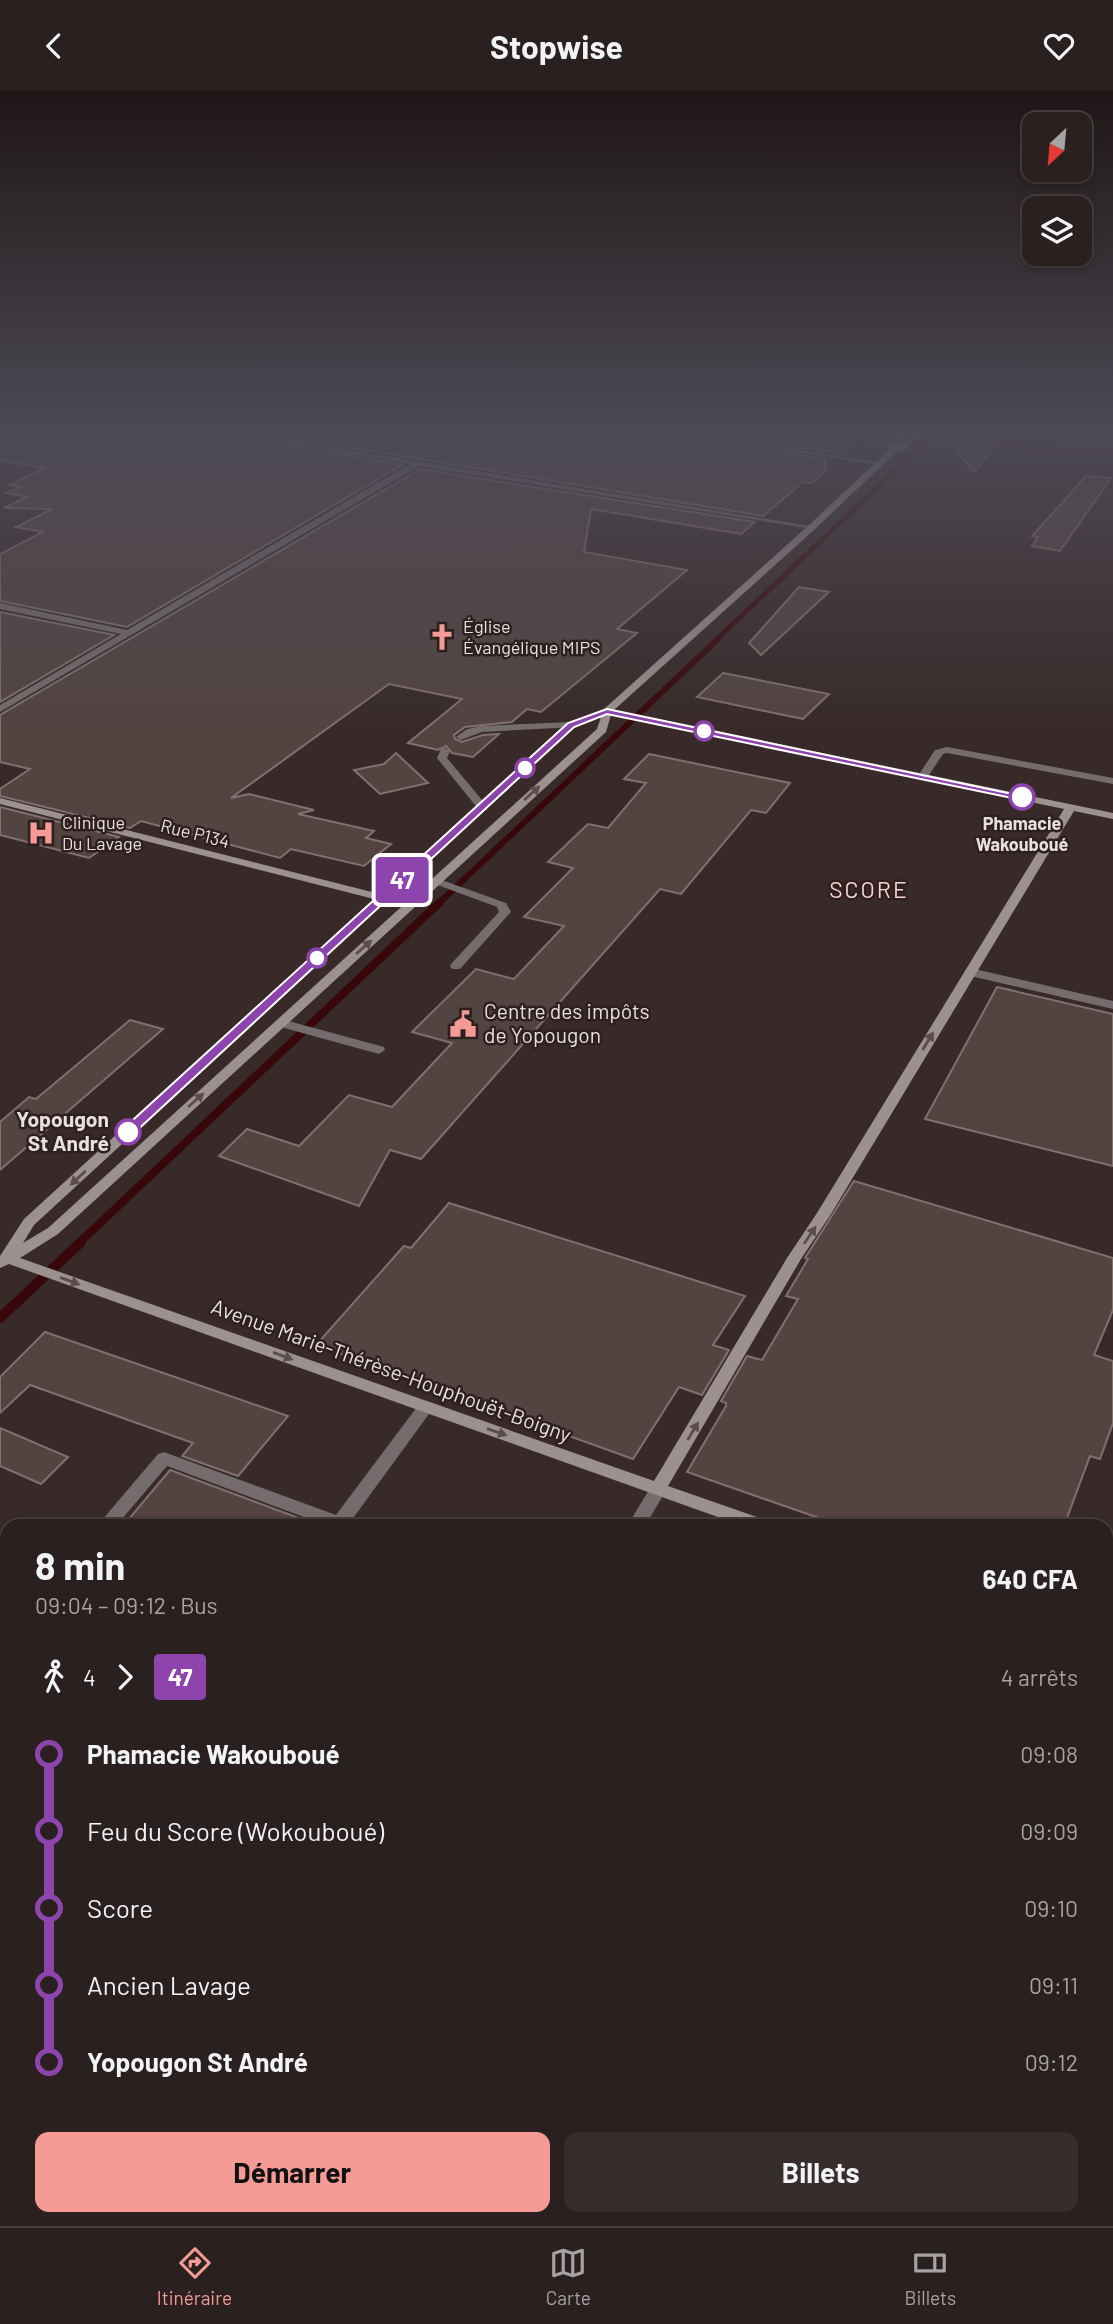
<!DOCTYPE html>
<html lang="fr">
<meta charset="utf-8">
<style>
body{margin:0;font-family:Barlow,sans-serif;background:#362d2c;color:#f1f3f6;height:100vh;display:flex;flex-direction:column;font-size:26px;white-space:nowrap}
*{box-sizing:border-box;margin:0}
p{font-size:23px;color:#a5a3a4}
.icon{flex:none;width:38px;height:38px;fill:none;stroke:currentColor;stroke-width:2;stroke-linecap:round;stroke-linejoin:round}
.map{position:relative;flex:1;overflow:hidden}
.sheet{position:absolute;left:0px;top:1428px;width:1113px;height:707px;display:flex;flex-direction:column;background:#2a201f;border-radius:21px 21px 0 0;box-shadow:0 4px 10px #0003,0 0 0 2px #463e3d}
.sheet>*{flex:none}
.badge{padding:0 14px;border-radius:5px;font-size:24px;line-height:46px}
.needle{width:46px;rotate:206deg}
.tools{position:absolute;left:1022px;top:21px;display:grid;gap:14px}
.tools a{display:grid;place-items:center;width:70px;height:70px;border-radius:14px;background:#2a201f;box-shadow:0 4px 10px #0003,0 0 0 2px #463e3d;font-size:35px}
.map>.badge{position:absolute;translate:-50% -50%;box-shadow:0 0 0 4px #fff}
.legs{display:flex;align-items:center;gap:10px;height:77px;padding:0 35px;font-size:23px}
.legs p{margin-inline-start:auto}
.overview{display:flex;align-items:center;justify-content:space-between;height:119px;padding:0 35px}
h1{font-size:38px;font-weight:700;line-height:52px}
.button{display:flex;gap:14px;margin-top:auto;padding:14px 35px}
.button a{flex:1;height:80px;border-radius:14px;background:#f59b96;color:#111;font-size:28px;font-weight:700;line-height:80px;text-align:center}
.button a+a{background:#362d2c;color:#f1f3f6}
ul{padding:0 35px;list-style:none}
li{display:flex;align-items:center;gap:24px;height:77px;font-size:26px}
li i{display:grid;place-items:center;width:10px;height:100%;margin:0 9px;background:currentColor}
li i::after{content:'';width:18px;height:18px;margin:-9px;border:5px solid;border-radius:50%;background:#2a201f}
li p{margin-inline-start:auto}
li:first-child i{background:linear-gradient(#0000 50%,currentColor 0)}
li:last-child i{background:linear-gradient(currentColor 50%,#0000 0)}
header{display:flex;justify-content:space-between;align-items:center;height:91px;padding:0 35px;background:#2a201f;font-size:32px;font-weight:700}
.menu{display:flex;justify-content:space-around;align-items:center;height:98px;border-top:2px solid #463e3d;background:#2a201f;font-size:19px;color:#a5a3a4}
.menu a{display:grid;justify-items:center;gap:4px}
.menu .active{color:#f59b96}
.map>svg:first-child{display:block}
</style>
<header><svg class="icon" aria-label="back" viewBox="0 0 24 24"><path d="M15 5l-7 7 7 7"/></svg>Stopwise<svg class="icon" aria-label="heart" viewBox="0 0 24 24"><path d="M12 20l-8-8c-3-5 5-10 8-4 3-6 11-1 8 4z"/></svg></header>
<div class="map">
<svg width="1113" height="2135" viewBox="0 0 1113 2135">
<rect width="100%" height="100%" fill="#382a29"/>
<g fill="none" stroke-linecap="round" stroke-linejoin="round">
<g stroke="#380709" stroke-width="5">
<path d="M897 339 954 347"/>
<path d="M986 351 1027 357 1113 362"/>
<path d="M717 548 933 344"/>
</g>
<path stroke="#380709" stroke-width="6" d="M437 814 719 547"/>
<path stroke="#380709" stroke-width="8" d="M79 1152 439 812"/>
<path stroke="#380709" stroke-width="10" d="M0 1227 81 1151"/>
</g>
<g fill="#534442" stroke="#81706e" stroke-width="2">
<path d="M0 339H207L402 374 127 536 0 510V463L43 441 16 436 52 418 4 417 27 406 7 402 21 396 10 394 44 377 0 369Z"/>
<path d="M247 339H601L668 350H677L682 346 826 368 824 382 812 392 803 391 763 425Z"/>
<path d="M694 339H831L864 344 843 363Z"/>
<path d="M939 339H1009L974 381Z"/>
<path d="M420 378 755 431 741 443 591 418 584 461 687 479 617 538 637 542 541 621 527 618 512 631 465 636 454 644 455 648 462 651 483 644 499 643 473 666 452 662 446 655 438 659 408 652 462 608 389 593 231 707 249 703 314 719 298 723 374 740 366 747 391 753 364 775 291 758 280 767 141 730 130 737 0 705V698L30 678 0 671V624Z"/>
<path d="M1086 385 1111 387 1060 460 1032 455 1038 446 1032 445Z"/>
<path d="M799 496 829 501 761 564 749 552Z"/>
<path d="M0 521 114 544 0 611Z"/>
<path d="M723 582 829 603 803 628 697 606Z"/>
<path d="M396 662 428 692 380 703 354 679 384 673Z"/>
<path d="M649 663 790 692 766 722 751 719 681 803 660 798 421 1068 390 1059 359 1115 219 1065 247 1038 299 1055 349 1004 392 1016 452 952 412 941 476 878 514 888 564 835 524 826 573 777 548 771 588 733 608 737 646 692 624 688Z"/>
<path d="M0 716 119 746 89 767 0 744Z"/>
<path d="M997 896 1113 923V1075L925 1028Z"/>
<path d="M130 929 163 938 0 1079V1031L29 1006 36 1008Z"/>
<path d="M854 1090 1113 1167V1219L1094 1264 1113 1270V1332L1100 1368 1090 1365 1064 1435H842L687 1381 726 1315V1312L721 1310 747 1265 762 1269 798 1208 786 1205 808 1168 805 1167Z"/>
<path d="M449 1112 745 1205 713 1254 729 1259 702 1304 679 1296 633 1368 316 1254 404 1155 411 1157Z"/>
<path d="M45 1241 288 1325 238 1385 182 1365 193 1352 30 1294 0 1322V1286Z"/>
<path d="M0 1337 68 1366 41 1393 0 1375Z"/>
<path d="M170 1379 312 1432V1435H123Z"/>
</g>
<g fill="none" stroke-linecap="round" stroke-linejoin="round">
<g fill="#756d6d" fill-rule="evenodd">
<path d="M571 631 575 632V636L482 641 461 649 456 646 467 638 482 635Z"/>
<path d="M947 656 1113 687V693L947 662 943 663 927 687H919L918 685 935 659Z"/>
<path d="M445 657 450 660 447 667 487 715V719H479L437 667 441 658Z"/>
<path d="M436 787 506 812 511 821 460 878H452L450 875 452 872 499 821 497 816 432 792 430 790Z"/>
<path d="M281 928 384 956 385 959 379 963 277 935 275 932Z"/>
<path d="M426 1310 432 1312 434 1316 351 1430 356 1435H328L167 1375 116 1435H97L158 1363 164 1361 336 1424 420 1312Z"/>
</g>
<g fill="#756d6d" fill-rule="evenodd">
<path d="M209 339H228L816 436 812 438 419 375 0 621V614L121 543 0 518V512L127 539 410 373Z"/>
<path d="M653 339H674L883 372 879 374Z"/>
<path d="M1077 339 1113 341V345L1080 341Z"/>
<path d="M970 877 1113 910V918L966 884 964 881Z"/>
<path d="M658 1392 664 1394 667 1398 645 1435H627L652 1394Z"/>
<path d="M196 2128H221L218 2135H193Z"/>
<path d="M631 2128H666L669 2135H634Z"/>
</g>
<g fill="#9d9190" fill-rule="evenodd">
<path d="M902 339H910L895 356 919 339H927L906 358 895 362 815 438 614 619 1113 722V728L1074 720 831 1123 801 1168 668 1395 768 1430 771 1435H743L9 1173 0 1177V1165L24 1128 374 808 0 713V707L380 803 567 632 604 618 809 434 888 360V352ZM611 624 1064 718 817 1122 787 1167 654 1390 20 1167 58 1143 606 641ZM601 626 597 638 48 1137 23 1152 34 1134 575 636Z"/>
<path d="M1106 1551 1113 1553V1567L1106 1565Z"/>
</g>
</g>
<defs><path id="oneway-solid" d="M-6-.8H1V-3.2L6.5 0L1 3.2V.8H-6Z" transform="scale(1.75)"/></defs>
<g fill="#5a4d4c">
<use href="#oneway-solid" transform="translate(532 702) rotate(-42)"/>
<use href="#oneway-solid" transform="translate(364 856) rotate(-42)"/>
<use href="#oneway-solid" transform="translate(928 950) rotate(-59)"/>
<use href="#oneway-solid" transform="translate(196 1009) rotate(-42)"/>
<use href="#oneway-solid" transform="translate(78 1087) rotate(137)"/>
<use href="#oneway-solid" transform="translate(810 1144) rotate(-56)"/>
<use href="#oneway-solid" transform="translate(70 1190) rotate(20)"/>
<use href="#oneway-solid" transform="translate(283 1265) rotate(20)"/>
<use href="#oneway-solid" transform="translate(693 1340) rotate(-59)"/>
<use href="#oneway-solid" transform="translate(497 1341) rotate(19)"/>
</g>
<linearGradient id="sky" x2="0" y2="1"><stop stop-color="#1f1717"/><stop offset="0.53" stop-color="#4d4a54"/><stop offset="1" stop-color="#4d4a54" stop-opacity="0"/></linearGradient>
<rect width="1113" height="638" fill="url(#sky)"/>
<path fill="#8e44ad" stroke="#fff" stroke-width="2" d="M607 618 1027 706 1022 709 607 623 574 636 132 1044H123V1038L568 632Z"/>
<defs>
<symbol id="church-bare" viewBox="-9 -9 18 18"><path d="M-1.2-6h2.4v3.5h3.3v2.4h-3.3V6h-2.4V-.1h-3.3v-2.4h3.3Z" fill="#f59b96" stroke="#2e201f" stroke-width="2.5" paint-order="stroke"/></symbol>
<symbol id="hospital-bare" viewBox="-9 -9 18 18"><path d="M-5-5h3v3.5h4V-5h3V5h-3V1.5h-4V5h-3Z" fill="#f59b96" stroke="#2e201f" stroke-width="2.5" paint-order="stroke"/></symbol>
<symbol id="civic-bare" viewBox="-9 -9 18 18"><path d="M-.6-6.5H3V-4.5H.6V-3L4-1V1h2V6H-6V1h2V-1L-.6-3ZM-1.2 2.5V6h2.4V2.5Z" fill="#f59b96" stroke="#2e201f" stroke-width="2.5" paint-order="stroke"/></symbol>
</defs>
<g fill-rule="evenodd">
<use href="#church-bare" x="423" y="527" width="38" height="38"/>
<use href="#hospital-bare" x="22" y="723" width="38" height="38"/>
<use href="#civic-bare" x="444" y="914" width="38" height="38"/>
</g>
<g fill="#fff" stroke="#8e44ad" stroke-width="3.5">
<circle cx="704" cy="640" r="9"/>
<circle cx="525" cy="677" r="9"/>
<circle cx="1022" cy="706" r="12"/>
<circle cx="317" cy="867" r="9"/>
<circle cx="128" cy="1041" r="12"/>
</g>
<g text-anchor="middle" stroke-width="5" stroke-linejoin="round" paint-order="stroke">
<g font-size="18" fill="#e9dfdf" stroke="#2e201f" text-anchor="start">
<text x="463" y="542">Église<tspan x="463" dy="21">Évangélique MIPS</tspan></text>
<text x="62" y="738">Clinique<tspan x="62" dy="21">Du Lavage</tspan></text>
</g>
<g font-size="18" font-weight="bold" fill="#e9dfdf" stroke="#2e201f">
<text x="1022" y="739">Phamacie<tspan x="1022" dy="21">Wakouboué</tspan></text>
</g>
<g font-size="18" fill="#e9dfdf" stroke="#2e201f">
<text transform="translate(195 743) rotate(14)" y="6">Rue P134</text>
</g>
<g font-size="21" fill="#e9dfdf" stroke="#2e201f" text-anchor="start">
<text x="484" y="928">Centre des impôts<tspan x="484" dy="24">de Yopougon</tspan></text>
</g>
<g font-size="21" font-weight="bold" fill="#e9dfdf" stroke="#2e201f" text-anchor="end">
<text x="109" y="1036">Yopougon<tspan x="109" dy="24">St André</tspan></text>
</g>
<g font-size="21" fill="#e9dfdf" stroke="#2e201f">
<text transform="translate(391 1280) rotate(20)" y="7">Avenue Marie-Thérèse-Houphouët-Boigny</text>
</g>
<g font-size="23" letter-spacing="2" fill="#f6d2cf" stroke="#2e201f">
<text x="869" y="807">SCORE</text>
</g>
</g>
</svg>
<div class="tools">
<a><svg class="needle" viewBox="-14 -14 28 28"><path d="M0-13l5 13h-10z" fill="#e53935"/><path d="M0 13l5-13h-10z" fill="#a5a3a4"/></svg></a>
<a><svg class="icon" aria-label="layers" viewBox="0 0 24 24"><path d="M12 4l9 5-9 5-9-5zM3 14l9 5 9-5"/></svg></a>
</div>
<b class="badge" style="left:402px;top:789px;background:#8e44ad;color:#fff">47</b>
<section class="sheet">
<div class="overview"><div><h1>8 min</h1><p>09:04 – 09:12 · Bus</p></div><b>640 CFA</b></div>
<div class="legs"><svg class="icon" aria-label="walk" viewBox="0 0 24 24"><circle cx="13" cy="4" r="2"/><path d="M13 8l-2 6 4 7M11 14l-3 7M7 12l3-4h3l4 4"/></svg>4<svg class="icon" aria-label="forward" viewBox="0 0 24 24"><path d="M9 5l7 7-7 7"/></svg><b class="badge" style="background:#8e44ad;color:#fff">47</b><p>4 arrêts</p></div>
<ul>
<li><i style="color:#8e44ad"></i><b>Phamacie Wakouboué</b><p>09:08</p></li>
<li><i style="color:#8e44ad"></i><span>Feu du Score (Wokouboué)</span><p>09:09</p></li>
<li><i style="color:#8e44ad"></i><span>Score</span><p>09:10</p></li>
<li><i style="color:#8e44ad"></i><span>Ancien Lavage</span><p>09:11</p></li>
<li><i style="color:#8e44ad"></i><b>Yopougon St André</b><p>09:12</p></li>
</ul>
<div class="button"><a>Démarrer</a><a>Billets</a></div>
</section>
</div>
<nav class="menu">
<a class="active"><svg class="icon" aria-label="directions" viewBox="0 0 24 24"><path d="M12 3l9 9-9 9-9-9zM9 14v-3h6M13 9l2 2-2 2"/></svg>Itinéraire</a>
<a><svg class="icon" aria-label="map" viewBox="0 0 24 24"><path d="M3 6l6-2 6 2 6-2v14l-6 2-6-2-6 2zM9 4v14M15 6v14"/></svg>Carte</a>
<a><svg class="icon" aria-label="tickets" viewBox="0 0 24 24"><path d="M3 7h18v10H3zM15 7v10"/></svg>Billets</a>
</nav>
